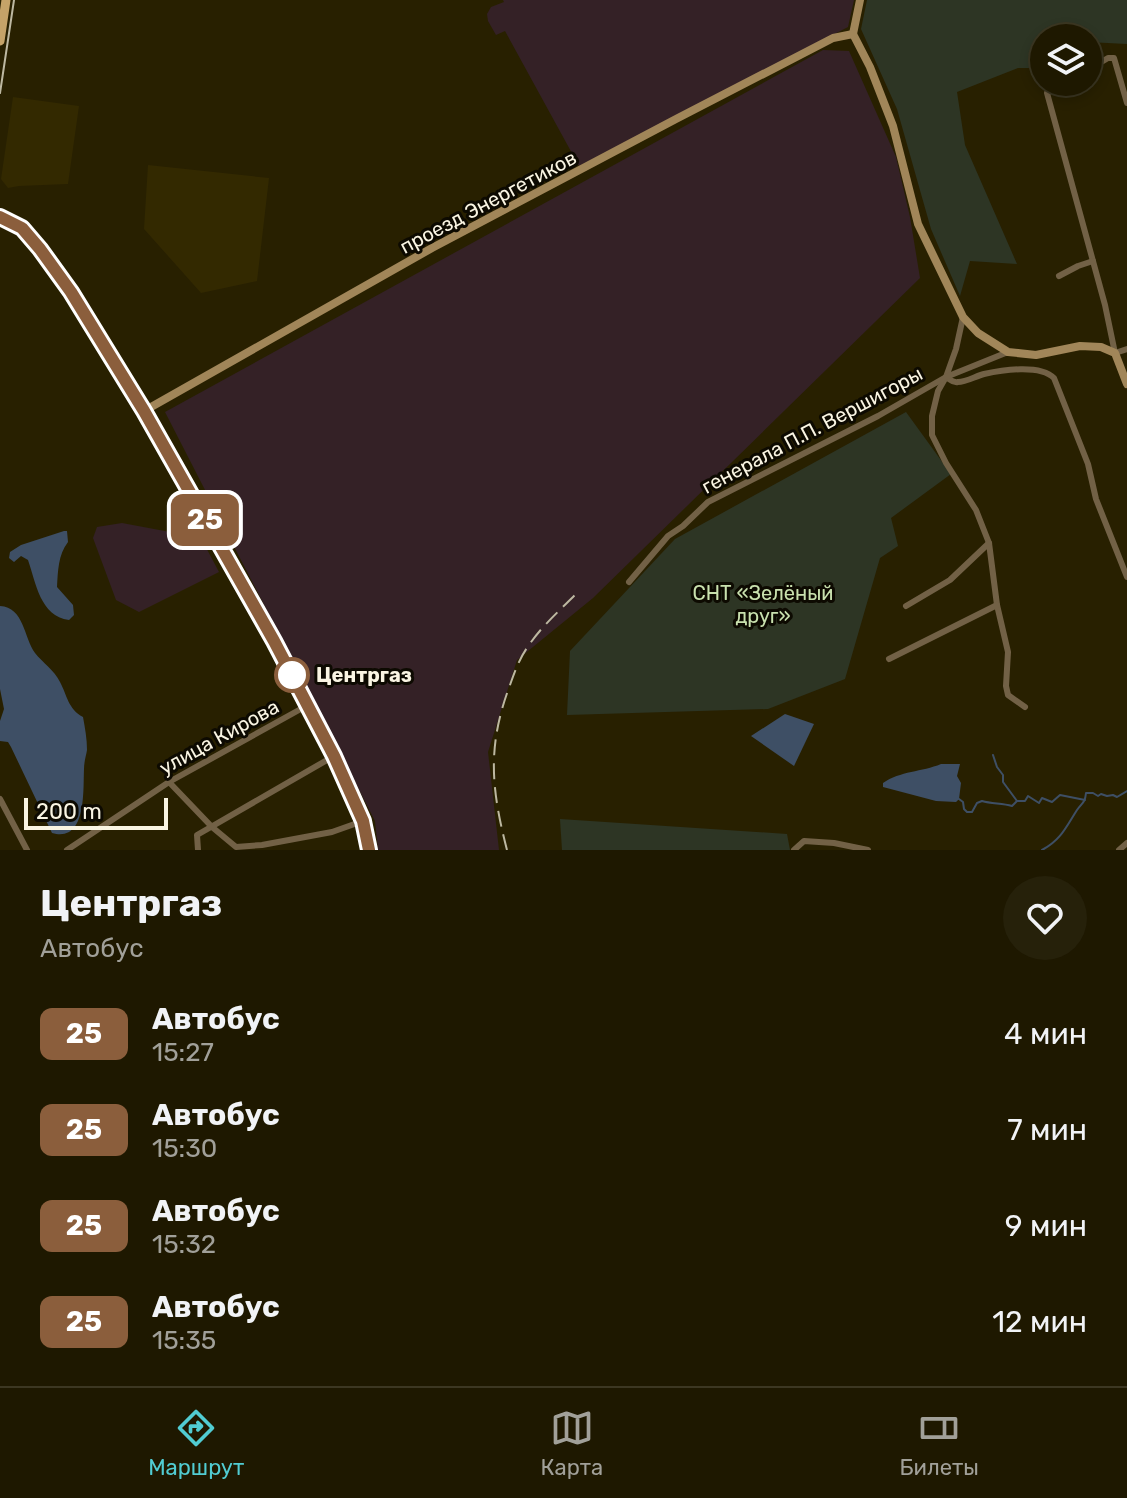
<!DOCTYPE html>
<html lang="ru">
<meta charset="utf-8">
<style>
body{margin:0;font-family:Rubik,sans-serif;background:#26210a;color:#f1f3f6;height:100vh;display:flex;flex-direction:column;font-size:30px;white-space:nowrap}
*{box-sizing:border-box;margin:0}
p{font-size:26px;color:#a1a099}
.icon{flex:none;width:44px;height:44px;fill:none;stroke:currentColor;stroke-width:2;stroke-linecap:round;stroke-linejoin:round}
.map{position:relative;height:850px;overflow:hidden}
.drawer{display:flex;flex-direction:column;background:#1e1800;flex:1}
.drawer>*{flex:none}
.badge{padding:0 16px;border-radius:12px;font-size:28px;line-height:52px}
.buttons{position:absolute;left:1030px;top:24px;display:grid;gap:16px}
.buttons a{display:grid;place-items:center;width:72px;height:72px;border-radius:50%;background:#1e1800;box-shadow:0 4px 12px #0003,0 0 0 2px #3c3722;font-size:40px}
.scale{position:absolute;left:24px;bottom:20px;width:144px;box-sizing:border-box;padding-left:8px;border:4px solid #faf5e3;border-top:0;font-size:22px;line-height:28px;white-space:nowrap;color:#faf5e3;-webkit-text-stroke:6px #0d0a01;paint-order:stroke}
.map>.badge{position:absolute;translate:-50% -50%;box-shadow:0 0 0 4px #fff}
.round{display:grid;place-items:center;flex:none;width:84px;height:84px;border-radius:42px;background:#26210a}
.overview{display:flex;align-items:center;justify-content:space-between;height:136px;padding:0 40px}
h1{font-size:38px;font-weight:700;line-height:60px}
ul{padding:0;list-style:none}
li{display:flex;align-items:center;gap:24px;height:96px;padding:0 40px}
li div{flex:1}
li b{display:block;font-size:30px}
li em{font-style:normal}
li .badge{min-width:88px;font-weight:700;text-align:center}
.dock{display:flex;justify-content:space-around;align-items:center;height:112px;border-top:2px solid #3c3722;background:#1e1800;font-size:22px;color:#a1a099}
.dock a{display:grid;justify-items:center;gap:4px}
.dock .active{color:#51ccd2}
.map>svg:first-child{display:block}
</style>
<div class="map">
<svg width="1127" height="850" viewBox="0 0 1127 850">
<rect width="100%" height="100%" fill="#282000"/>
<g fill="#332900">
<path d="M13 97 79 106 68 184 19 186 8 188 1 179Z"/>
<path d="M148 165 269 178 257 281 201 293 144 229Z"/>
</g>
<g fill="#342126">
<path d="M503 0H854L848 27 579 166 505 31 496 35 488 21 487 14 491 7 504 2Z"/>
<path d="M823 50 849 51 896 157 910 217 920 278 593 598 517 660 488 752 499 850H378L375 821 165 412Z"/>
<path d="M122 523 170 532 193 523 219 572 139 612 116 600 93 538 97 527Z"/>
</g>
<g fill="#2d3524">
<path d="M867 0H1127V44L1088 42V38H1044V68H1018L957 92 965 145 1017 264 970 261 960 296 931 229 897 109 861 29Z"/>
<path d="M906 412 951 474 891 518 898 546 880 558 845 679 768 709 567 715 570 651 675 539Z"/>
<path d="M560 819 787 834 790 850H562Z"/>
</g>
<g fill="#3e4f65">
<path d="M64 531H67L68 542C58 555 58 571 57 587L73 605 74 615 69 620C40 616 36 583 28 560L21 556 14 562 9 558 10 552 21 545Z"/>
<path d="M0 606C24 607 24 638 35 653 43 663 54 670 60 682 67 695 68 709 83 717 85 728 87 739 87 750 86 756 84 762 84 769 83 790 87 843 52 833L11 747 8 742 0 741V721L4 709 0 689Z"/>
<path d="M785 714 814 724 794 766 751 736Z"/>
<path d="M941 764H960L957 776 961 783 959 799 956 802 936 801 883 787V783C900 771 922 772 941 764Z"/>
</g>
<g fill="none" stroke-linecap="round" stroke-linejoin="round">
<g stroke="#3e4f65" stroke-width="2">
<path d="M993 755 997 767 1003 775V782L1017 801"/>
<path d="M959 799 963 802 964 809 967 812H972L977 803 982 801C992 804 1002 803 1012 806L1017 801H1025L1028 796 1039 803 1042 798 1052 802 1060 795 1085 800"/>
<path d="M1042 850C1061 840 1066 827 1077 810 1082 803 1085 803 1086 793H1093L1098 796 1101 794 1107 796 1113 795 1117 797 1127 791"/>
</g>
<g stroke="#726146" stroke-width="6">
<path d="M1088 70 1108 58H1114L1127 103"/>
<path d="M1068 82 1047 93 1105 305 1115 353 1127 349"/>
<path d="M1059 276 1078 266 1093 261"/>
<path d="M963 317 956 349 946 377 938 391 932 416V435L946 463 976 510 989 543 997 605 1008 652 1006 686 1008 695 1025 707"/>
<path d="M946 377C951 380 952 383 958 382 966 382 976 376 984 374 1002 370 1040 364 1054 378L1088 464 1096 499 1127 577"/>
<path d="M629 582 668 536 683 526 708 502 878 416 946 377 1008 352"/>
<path d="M906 606 950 580 989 543"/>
<path d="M889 659 997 605"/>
<path d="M169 782 212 827 236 847 262 845 332 832 363 821"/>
<path d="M0 799 27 850"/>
<path d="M67 850 169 782 308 705"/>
<path d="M198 850 197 835 334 756"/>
<path d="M794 850 804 841 834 843 868 850"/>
<path d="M1119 850 1127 843"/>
</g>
<g stroke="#a18659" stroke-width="8">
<path d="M853 34 870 67 893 126 918 224 963 317 978 333 1008 352 1036 355 1080 346 1101 347 1115 353 1127 384"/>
<path d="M853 34 860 0"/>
<path d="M0 217 22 228 40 249 71 292 144 411 274 641 334 756 363 821 369 850"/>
<path d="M144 411 432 248 676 119 833 38 853 34"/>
</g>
<path stroke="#c5a368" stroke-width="9" d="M0 41 6 0"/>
<path stroke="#bdb8a1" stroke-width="2" d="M0 93 14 0"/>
<path stroke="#bdb8a1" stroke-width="2" stroke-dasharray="16 8" stroke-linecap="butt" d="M507 850C491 788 487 746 510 685 515 671 520 657 529 645 542 626 559 611 575 595"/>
</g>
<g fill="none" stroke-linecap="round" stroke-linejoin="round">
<defs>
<path id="line" d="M0 217 22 228 40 249 71 292 144 411 274 641 334 756 363 821 369 850"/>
</defs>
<use href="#line" stroke="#fff" stroke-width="18"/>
<use href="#line" stroke="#8b5e3c" stroke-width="12"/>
</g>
<circle fill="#fff" stroke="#8b5e3c" stroke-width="4" cx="292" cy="675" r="16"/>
<g text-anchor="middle" stroke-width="6" stroke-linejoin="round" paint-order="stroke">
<g font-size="20" fill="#faf5e3" stroke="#0d0a01">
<text transform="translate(488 202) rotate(-28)" y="7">проезд Энергетиков</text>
<text transform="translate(812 430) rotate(-28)" y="7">генерала П.П. Вершигоры</text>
<text transform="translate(219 737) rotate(-29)" y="7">улица Кирова</text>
</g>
<g font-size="20" fill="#c9e1ae" stroke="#0d0a01">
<text x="763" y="600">СНТ «Зелёный<tspan x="763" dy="23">друг»</tspan></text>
</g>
<g font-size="20" font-weight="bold" fill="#faf5e3" stroke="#0d0a01" text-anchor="start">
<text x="316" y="682">Центргаз</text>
</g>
</g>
</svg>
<div class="buttons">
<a><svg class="icon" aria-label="layers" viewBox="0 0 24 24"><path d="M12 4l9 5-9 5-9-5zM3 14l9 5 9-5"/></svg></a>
</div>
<div class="scale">200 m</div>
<b class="badge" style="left:205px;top:520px;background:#8b5e3c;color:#fff">25</b>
</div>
<section class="drawer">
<div class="overview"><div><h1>Центргаз</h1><p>Автобус</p></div><a class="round"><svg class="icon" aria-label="heart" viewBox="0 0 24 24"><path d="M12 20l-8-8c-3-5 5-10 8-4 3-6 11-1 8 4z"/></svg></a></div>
<ul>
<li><span class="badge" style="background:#8b5e3c;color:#fff">25</span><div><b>Автобус</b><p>15:27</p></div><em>4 мин</em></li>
<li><span class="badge" style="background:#8b5e3c;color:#fff">25</span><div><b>Автобус</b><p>15:30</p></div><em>7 мин</em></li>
<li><span class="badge" style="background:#8b5e3c;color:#fff">25</span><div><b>Автобус</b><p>15:32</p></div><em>9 мин</em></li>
<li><span class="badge" style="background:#8b5e3c;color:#fff">25</span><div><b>Автобус</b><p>15:35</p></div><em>12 мин</em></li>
</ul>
</section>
<nav class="dock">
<a class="active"><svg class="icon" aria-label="directions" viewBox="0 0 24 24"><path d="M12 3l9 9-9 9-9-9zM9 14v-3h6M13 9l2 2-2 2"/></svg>Маршрут</a>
<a><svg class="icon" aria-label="map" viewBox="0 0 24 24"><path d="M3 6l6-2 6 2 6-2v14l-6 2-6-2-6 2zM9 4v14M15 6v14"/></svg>Карта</a>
<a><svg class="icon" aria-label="tickets" viewBox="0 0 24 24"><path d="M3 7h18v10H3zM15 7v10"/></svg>Билеты</a>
</nav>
